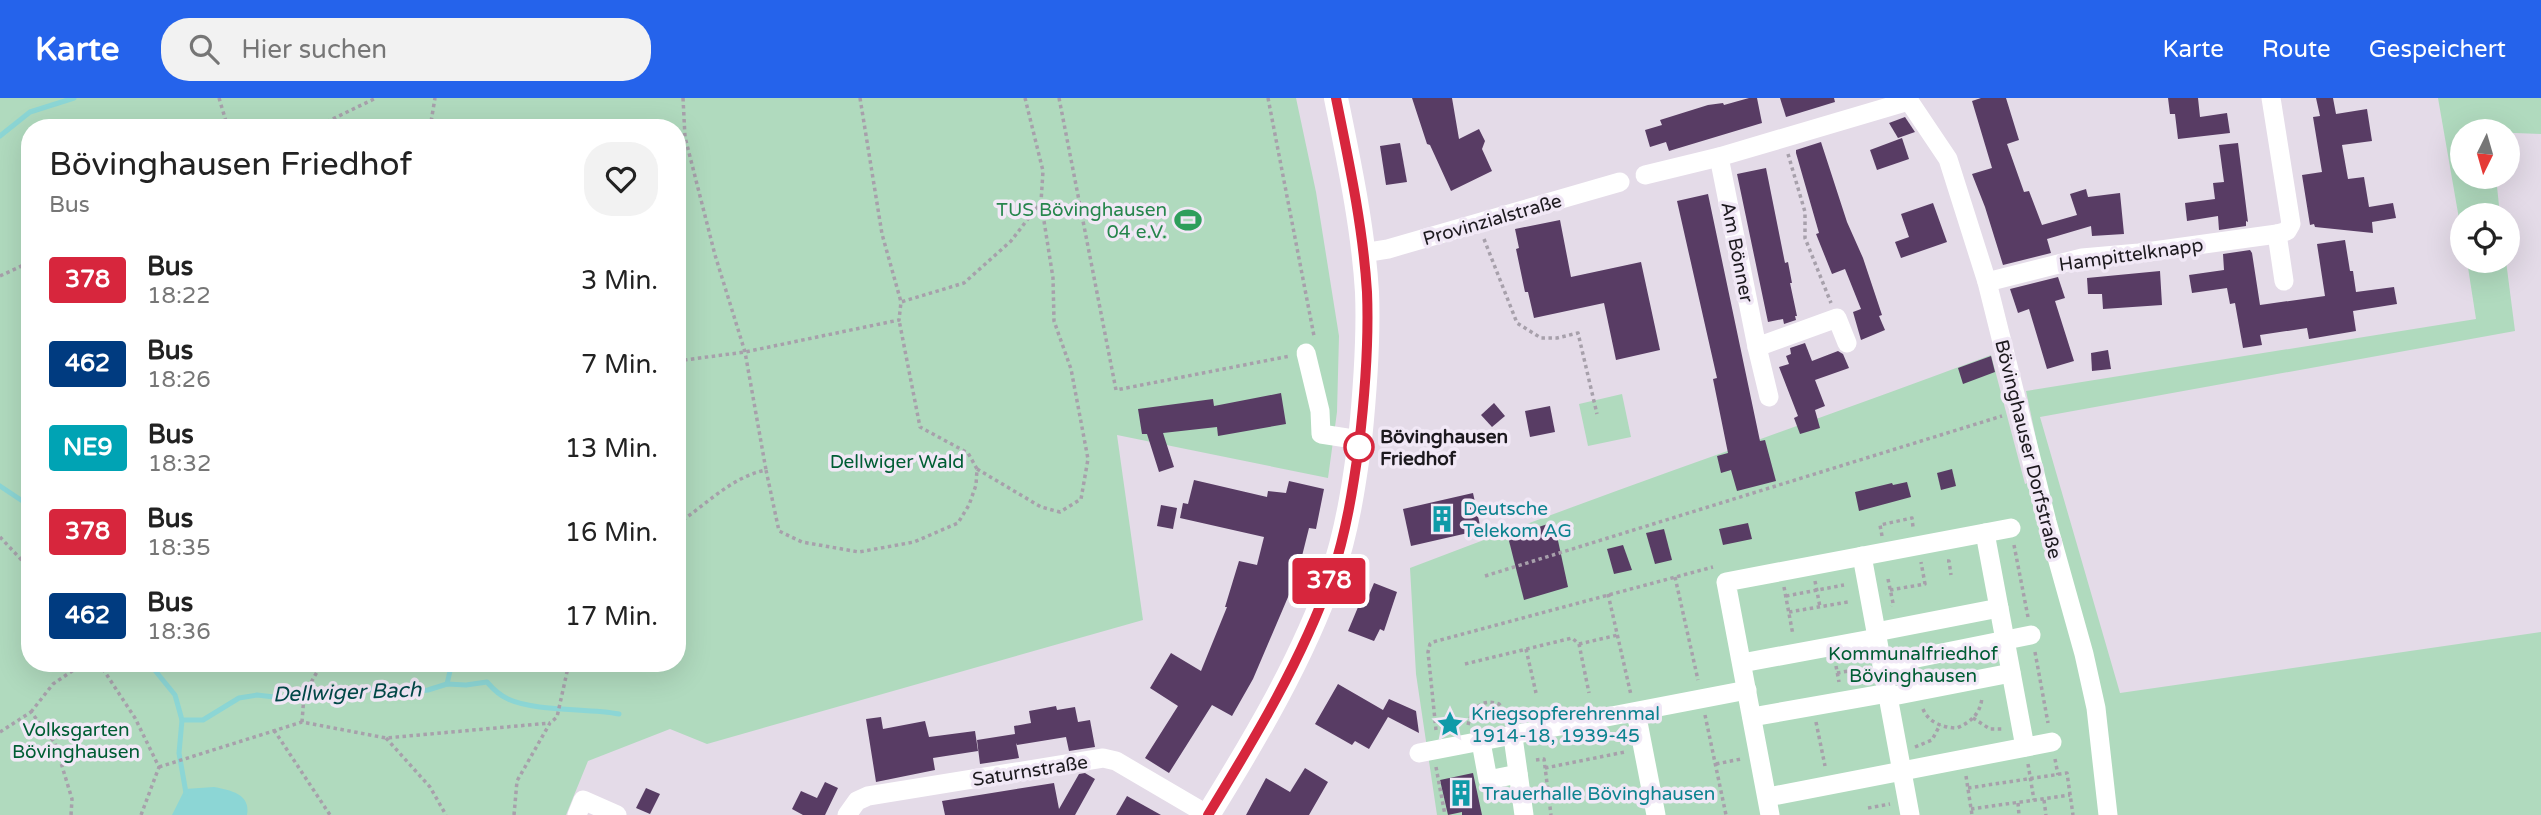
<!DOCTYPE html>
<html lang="de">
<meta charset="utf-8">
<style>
body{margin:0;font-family:"Varela Round",sans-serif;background:#f2f2f2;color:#222;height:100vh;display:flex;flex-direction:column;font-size:26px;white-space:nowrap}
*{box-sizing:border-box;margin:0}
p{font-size:23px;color:#767676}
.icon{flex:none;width:38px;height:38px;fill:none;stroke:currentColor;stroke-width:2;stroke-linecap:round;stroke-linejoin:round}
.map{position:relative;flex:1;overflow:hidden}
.sheet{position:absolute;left:21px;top:21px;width:665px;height:553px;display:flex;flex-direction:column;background:#fff;border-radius:28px;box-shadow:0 7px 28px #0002}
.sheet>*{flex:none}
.badge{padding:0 14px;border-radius:5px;font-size:24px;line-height:46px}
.needle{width:46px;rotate:185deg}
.buttons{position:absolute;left:2450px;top:21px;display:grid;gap:14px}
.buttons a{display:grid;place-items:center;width:70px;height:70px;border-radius:50%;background:#fff;box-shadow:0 7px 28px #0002;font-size:35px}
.map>.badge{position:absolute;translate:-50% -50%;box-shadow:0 0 0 4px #fff}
.round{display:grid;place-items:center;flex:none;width:74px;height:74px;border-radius:28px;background:#f2f2f2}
.summary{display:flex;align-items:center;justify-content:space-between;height:119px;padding:0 28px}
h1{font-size:33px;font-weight:600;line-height:52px}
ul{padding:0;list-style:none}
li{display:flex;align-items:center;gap:21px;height:84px;padding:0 28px}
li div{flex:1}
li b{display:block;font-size:26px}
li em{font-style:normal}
li .badge{min-width:77px;font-weight:700;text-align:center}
header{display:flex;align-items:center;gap:42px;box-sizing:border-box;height:98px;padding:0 35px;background:#2563eb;color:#fff}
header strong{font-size:33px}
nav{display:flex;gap:38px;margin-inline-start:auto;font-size:24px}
.search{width:490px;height:63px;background:#f2f2f2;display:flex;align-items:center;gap:18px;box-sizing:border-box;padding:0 24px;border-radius:28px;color:#767676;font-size:26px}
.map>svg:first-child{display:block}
</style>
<header>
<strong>Karte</strong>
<div class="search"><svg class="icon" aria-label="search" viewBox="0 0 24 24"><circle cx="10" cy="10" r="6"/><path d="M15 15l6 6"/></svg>Hier suchen</div>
<nav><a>Karte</a><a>Route</a><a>Gespeichert</a></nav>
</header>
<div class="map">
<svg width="2541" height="717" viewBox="0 0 2541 717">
<rect width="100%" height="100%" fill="#e4dbe8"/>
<g fill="#b0dabe" fill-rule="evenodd">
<path d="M0 0H1296L1316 94 1339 238 1337 314 1328 380 1117 337 1143 522 707 646 670 631 588 663 566 717H0ZM30 30H677V565H30Z"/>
<path d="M2438 0H2541V36L2462 33V79H2496L2500 117H2462V138Z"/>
<path d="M2467 163H2506L2515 233 2040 319 2120 595 2541 534V717H1437L1416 576 1410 470C1602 396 1798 329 1991 257L2025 386 2044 378 2026 293 2476 221Z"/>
<path d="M1622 296 1631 339 1588 348 1579 306Z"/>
</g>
<path fill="#8cd6d5" d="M214 689C230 692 251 696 247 717H172L185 691Z"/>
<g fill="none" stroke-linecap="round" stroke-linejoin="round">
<g stroke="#8cd6d5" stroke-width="5">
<path d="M0 38 30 14 74 0"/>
<path d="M0 388 30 408"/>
<path d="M149 565 175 597 182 622H203L239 600 257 597 283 600 304 597 324 599 340 591 363 590 396 596 428 592 447 586 466 587 487 584C493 591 499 597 508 601 536 614 587 610 619 616"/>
<path d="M447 586 450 573 455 567 467 565"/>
<path d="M182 622 179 655 186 695"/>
</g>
</g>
<g fill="#583c64">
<path d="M1412 0H1452L1459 41 1479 31 1485 43 1482 51 1492 73 1451 93 1430 47 1427 46Z"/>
<path d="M1749 0H1757L1762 25 1669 53 1666 44 1650 49 1645 32 1662 27 1660 22 1708 7 1723 5 1724 7Z"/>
<path d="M1780 0H1834L1835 4 1786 19Z"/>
<path d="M1981 0H2006L2019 42 2007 46 2024 94 2029 93 2042 127 2077 117 2070 96 2086 91 2088 99 2120 95 2124 136 2092 138 2091 128 2047 141 2051 155 2003 167 1985 109 1972 76 1992 70 1972 3Z"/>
<path d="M2168 0H2198L2200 19 2227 15 2230 35 2178 41 2175 16H2170Z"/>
<path d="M2316 0H2333L2336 16 2367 11 2372 43 2342 47 2348 81 2364 79 2369 109 2393 105 2396 120 2372 124 2373 135 2315 129 2314 126 2310 127 2302 77 2322 74 2313 19 2320 18Z"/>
<path d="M1905 19 1915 34 1898 40 1889 25Z"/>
<path d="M1902 40 1909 61 1877 72 1870 52Z"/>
<path d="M1821 44 1847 124 1863 160 1882 217 1879 218 1885 232 1861 242 1853 214 1861 211 1845 171 1832 176 1816 136 1819 135 1796 55V52Z"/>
<path d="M1400 45 1407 84 1386 87 1380 48Z"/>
<path d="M2238 45 2248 124 2246 123V128L2219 132 2218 118 2187 123 2185 105 2215 101 2213 85 2224 84 2219 47Z"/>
<path d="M1766 70 1785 165 1788 164 1792 185H1790L1797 218H1795L1796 222 1784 226 1783 221 1768 224 1737 76Z"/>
<path d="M1708 96 1760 343 1765 342 1776 383 1737 393 1731 372 1721 375 1717 358 1728 355 1713 281 1717 280 1677 103Z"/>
<path d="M1933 105 1947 144 1901 160 1895 144 1909 139 1901 116Z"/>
<path d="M1560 122 1571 179 1641 164 1660 252 1616 262 1604 205 1534 220 1528 194H1525L1516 151 1519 150 1515 131Z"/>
<path d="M2345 142 2350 173H2353L2356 194 2394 189 2397 206 2353 213 2356 233 2309 241 2307 230 2260 237 2262 247 2243 250 2235 205 2230 206 2227 190 2192 195 2189 177 2224 172 2223 156 2250 152 2252 155 2260 207 2325 198 2317 146Z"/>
<path d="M2160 173 2162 207 2103 211 2102 196H2088L2087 180Z"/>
<path d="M2058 179 2065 200 2055 203 2074 263 2047 271 2029 211 2018 215 2010 191Z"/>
<path d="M1805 245 1812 263 1838 253 1843 256 1849 270 1815 282 1825 308 1815 312 1820 330 1800 336 1794 320 1798 318 1779 269 1789 266 1786 258 1791 256 1790 250Z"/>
<path d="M2108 252 2111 271 2092 273 2091 255Z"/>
<path d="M1991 258 1995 274 1963 286 1958 270Z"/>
<path d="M1281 295 1286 326 1218 338 1217 329 1163 335 1174 369 1159 374 1147 336H1142L1138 311 1213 301 1214 308Z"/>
<path d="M1494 305 1505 318 1492 329 1481 317Z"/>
<path d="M1550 308 1555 334 1530 339 1525 313Z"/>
<path d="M1952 371 1956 388 1941 392 1937 375Z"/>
<path d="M1194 382 1267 399 1268 393 1286 395 1289 383 1324 391 1316 431 1309 430 1297 478 1253 581 1232 618 1212 607 1169 675 1145 660 1178 608 1150 590 1171 555 1201 573 1227 509H1225L1239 463 1257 467 1264 439 1180 420 1183 405 1188 406Z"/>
<path d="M1907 384 1911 399 1859 413 1855 394 1892 385 1893 387Z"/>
<path d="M1473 395 1481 432 1411 448 1403 411Z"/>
<path d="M1161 407 1177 410 1173 431 1157 428Z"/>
<path d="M1554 424 1568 489 1524 502 1508 439Z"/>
<path d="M1748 425 1752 441 1723 447 1719 431Z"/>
<path d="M1664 431 1672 462 1655 466 1646 435Z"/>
<path d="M1623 447 1632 472 1614 476 1607 451Z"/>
<path d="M1374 485 1397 494 1384 533 1380 531 1374 543 1348 533 1361 502 1366 504Z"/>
<path d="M1338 586 1383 612 1389 601 1416 613 1419 635 1388 619 1369 651 1355 643 1352 647 1315 626Z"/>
<path d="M1056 608 1057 612 1075 609 1078 624 1090 622 1095 649 1069 653 1066 639 1017 647 1016 645 1019 660 980 666 977 642 1015 636 1014 628 1031 625 1029 613Z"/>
<path d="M881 619 883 631 925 623 929 639 975 633 978 653 933 660 935 672 876 684 866 621Z"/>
<path d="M1305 670 1328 684 1309 717H1246L1266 680 1290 694Z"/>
<path d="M1085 675 1095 681 1075 717H945L942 703 1054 685 1059 711 1079 676Z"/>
<path d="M1473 675 1482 717H1462V714L1448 717 1440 682Z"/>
<path d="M825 684 838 690 825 717H803L792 711 801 693 817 700Z"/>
<path d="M646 690 660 696 650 716 636 710Z"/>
<path d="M1127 698 1161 717H1116Z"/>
</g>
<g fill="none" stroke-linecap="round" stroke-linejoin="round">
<g stroke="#a7a0ab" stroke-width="3.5" stroke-dasharray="3.5 3.5" stroke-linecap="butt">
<path d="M219 0 228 30"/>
<path d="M683 0 685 39 715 157 745 254 766 372"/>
<path d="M860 0 882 136 901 204"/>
<path d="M1059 0 1116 292 1290 258"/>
<path d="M1268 0 1314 238"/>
<path d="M314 30 376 0"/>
<path d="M430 30 435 0"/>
<path d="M1788 56 1805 114V140L1831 205"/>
<path d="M1484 141 1517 225 1541 240H1557L1578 235 1597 316"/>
<path d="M0 178 30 164"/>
<path d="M677 263 745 254 899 222 901 204 964 185 1011 143 1041 104 1043 73 1025 0"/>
<path d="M977 371 1041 409 1060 414 1081 401 1088 361 1071 271 1054 223 1053 180 1041 104"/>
<path d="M677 426C706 407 731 379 766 372L779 433 802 444 859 454 914 444 958 425 969 407 976 387 977 371 968 355 920 329 899 222"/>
<path d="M1882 438 1880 427 1912 420 1913 429"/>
<path d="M0 439 30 471"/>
<path d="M2014 447 2028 519"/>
<path d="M1947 463H1949L1951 477"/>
<path d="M1485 478 2002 318"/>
<path d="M1675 479 1698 582"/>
<path d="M1888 481 1893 505 1891 508"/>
<path d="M1815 483 1820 509"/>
<path d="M1784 489 1793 537"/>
<path d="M1890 492 1925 486 1921 464"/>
<path d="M1608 496 1631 597"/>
<path d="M1786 498 1844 487"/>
<path d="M1789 514 1848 504"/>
<path d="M1579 546 1618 537"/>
<path d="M1526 551 1536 595"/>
<path d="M2035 554 2048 625"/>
<path d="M99 565 135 620 159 669 141 717"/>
<path d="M1465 566 1572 540 1579 546 1589 595"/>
<path d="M1836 568 1839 584"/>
<path d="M1837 575 1866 570"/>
<path d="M1923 611C1928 624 1943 630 1957 630 1971 624 1980 616 1982 600"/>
<path d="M31 614 53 586 84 565"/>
<path d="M1705 617 1726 717"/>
<path d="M1973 620 1990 631H2002"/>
<path d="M302 624 304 597 322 565"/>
<path d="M1816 624 1825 668"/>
<path d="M1468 627C1472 610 1482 600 1499 606L1510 618"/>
<path d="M274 632 330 717"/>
<path d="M1436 632 1428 554 1430 546 1433 544 1713 469"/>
<path d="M0 634 31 614 55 645 72 701 71 717"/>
<path d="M386 640 430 689 446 717"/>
<path d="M1915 649 1932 642 1940 627"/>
<path d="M2055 661 2058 677"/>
<path d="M1536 662 1544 661 1551 717"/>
<path d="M1716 666 1741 661"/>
<path d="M2028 666 2034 702"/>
<path d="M159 669 302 624 386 640 550 625"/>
<path d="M1436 669 1445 717"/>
<path d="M1545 670 1625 654"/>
<path d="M1966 678 1972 717"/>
<path d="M1968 690 2067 675 2073 717"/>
<path d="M2044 702 2046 717"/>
<path d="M2018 705 2019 717"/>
<path d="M1868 710 1890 706"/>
<path d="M1971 711 2070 697"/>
<path d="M514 717 517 683 550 625 557 619 569 565"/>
</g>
<g stroke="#fff" stroke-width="19">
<path d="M1907 0 1948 61 1987 184 2047 424 2084 556 2096 610 2108 717"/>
<path d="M1645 77 1719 59"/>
<path d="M2277 136 2284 183"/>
<path d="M1363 155 1388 151 1620 84"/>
<path d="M1987 184 2082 160 2139 155 2277 136 2287 133 2291 126 2271 0"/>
<path d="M1847 245 1837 220 1757 249 1719 59 1909 3"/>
<path d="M1757 249 1769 299"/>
<path d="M1306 255 1320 313 1321 336 1360 342"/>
<path d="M1985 435 2025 649"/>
<path d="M1862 458 1910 717"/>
<path d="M1876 534 1999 510"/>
<path d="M1742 565 1877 540"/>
<path d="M1882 567 2031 537"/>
<path d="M1888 599 2011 575"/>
<path d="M1636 614 1656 717"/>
<path d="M1752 619 1888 595"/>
<path d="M1513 639 1524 717"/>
<path d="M1481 644 1488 682 1518 676"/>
<path d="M1419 655 1747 592"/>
<path d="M1768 699 2052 644"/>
<path d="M577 717 583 702 617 717"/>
<path d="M847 717 857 703 868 698 1103 660 1116 663 1208 717"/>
<path d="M1770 717 1726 484 2011 430"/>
</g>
<path stroke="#fff" stroke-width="24" d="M1208 717C1255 641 1302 562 1332 477 1347 434 1354 387 1360 342 1365 293 1369 244 1367 194 1363 129 1349 64 1336 0"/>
</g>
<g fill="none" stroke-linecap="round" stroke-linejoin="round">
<defs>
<path id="line" d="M1208 717C1255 640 1302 562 1332 477 1346 435 1353 391 1359 347 1365 296 1369 245 1367 194 1363 129 1349 64 1336 0"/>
</defs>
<use href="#line" stroke="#fff" stroke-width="16"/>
<use href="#line" stroke="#d7263d" stroke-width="10"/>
</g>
<defs>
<symbol id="stadium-bare" viewBox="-9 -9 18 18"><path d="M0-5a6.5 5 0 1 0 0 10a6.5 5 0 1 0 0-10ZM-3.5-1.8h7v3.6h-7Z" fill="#2e9e5b" stroke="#f1e8f6" stroke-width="2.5" paint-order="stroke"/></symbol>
<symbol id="building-bare" viewBox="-9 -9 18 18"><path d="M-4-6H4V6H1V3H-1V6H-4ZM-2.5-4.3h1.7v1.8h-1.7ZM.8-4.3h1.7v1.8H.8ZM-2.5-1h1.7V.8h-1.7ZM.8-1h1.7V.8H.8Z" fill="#0f9aa8" stroke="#f1e8f6" stroke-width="2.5" paint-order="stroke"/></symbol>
<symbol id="sight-bare" viewBox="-9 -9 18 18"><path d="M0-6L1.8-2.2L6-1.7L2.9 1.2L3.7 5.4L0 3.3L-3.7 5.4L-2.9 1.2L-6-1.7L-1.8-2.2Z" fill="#0f9aa8" stroke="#f1e8f6" stroke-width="2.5" paint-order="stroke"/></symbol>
</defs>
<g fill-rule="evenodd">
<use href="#stadium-bare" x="1169" y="103" width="38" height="38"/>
<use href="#building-bare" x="1423" y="402" width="38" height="38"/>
<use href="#sight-bare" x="1431" y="607" width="38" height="38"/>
<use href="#building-bare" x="1442" y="676" width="38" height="38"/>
</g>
<circle fill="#fff" stroke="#d7263d" stroke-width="3.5" cx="1359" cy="349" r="14"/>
<g text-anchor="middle" stroke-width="7" stroke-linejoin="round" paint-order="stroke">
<g font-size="19" fill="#27864d" stroke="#f1e8f6" text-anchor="end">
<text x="1167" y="118">TUS Bövinghausen<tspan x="1167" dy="22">04 e.V.</tspan></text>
</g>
<g font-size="19" fill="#1c191e" stroke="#f1e8f6">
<text transform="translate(1492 121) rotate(-16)" y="7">Provinzialstraße</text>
<text transform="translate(1738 154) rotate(79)" y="7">Am Bönner</text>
<text transform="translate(2131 156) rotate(-8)" y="7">Hampittelknapp</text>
<text transform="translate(2029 351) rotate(76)" y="7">Bövinghauser Dorfstraße</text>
<text transform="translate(1030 672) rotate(-9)" y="7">Saturnstraße</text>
</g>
<g font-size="19" font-weight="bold" fill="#1c191e" stroke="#f1e8f6" text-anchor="start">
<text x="1380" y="345">Bövinghausen<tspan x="1380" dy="22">Friedhof</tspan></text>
</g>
<g font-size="19" fill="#005d34" stroke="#f1e8f6">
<text x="897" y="370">Dellwiger Wald</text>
<text x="1913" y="562">Kommunalfriedhof<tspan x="1913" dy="22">Bövinghausen</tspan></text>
<text x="76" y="638">Volksgarten<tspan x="76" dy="22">Bövinghausen</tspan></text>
</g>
<g font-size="19" fill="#0d838f" stroke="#f1e8f6" text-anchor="start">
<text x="1463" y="417">Deutsche<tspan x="1463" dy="22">Telekom AG</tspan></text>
<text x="1471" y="622">Kriegsopferehrenmal<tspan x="1471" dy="22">1914-18, 1939-45</tspan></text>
<text x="1482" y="702">Trauerhalle Bövinghausen</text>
</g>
<g font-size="21" font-style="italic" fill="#004848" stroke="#f1e8f6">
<text transform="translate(347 594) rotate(-2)" y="7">Dellwiger Bach</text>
</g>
</g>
</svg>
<div class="buttons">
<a><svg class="needle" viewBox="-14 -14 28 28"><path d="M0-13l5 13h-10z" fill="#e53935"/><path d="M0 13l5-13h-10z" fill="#767676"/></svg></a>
<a><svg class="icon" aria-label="locate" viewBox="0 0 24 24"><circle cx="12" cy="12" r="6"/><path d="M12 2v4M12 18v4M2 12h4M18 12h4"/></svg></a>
</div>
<b class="badge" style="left:1329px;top:483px;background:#d7263d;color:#fff">378</b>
<section class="sheet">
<div class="summary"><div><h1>Bövinghausen Friedhof</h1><p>Bus</p></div><a class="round"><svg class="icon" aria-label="heart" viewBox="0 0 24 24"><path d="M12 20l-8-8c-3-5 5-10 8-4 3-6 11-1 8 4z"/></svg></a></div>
<ul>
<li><span class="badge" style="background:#d7263d;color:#fff">378</span><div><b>Bus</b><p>18:22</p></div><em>3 Min.</em></li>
<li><span class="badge" style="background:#003b80;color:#fff">462</span><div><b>Bus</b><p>18:26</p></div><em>7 Min.</em></li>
<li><span class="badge" style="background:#00a3b4;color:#fff">NE9</span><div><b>Bus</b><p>18:32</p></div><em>13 Min.</em></li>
<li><span class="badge" style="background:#d7263d;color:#fff">378</span><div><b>Bus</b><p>18:35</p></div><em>16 Min.</em></li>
<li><span class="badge" style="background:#003b80;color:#fff">462</span><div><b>Bus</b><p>18:36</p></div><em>17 Min.</em></li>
</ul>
</section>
</div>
